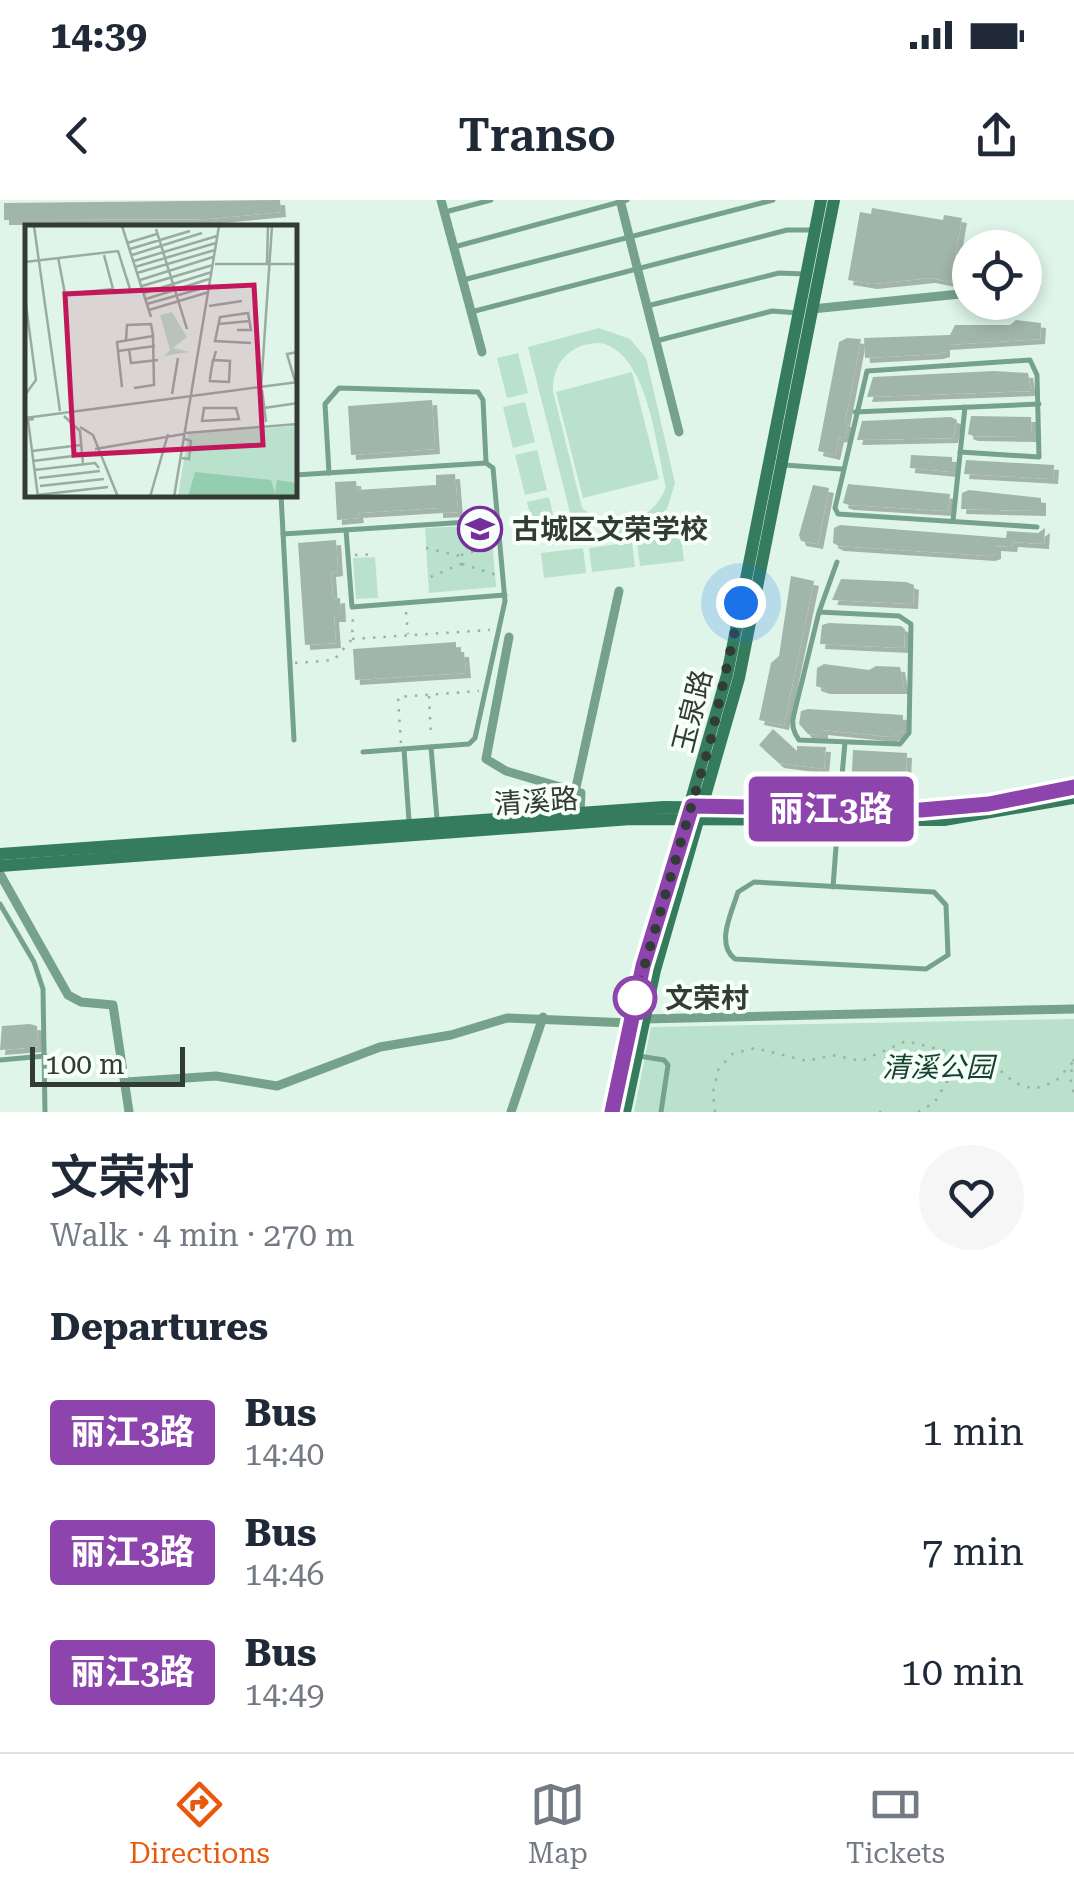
<!DOCTYPE html>
<meta charset="utf-8">
<style>
body{margin:0;font-family:"Roboto Serif","Noto Sans SC",serif;background:#f6f6f7;color:#1f2937;height:100vh;display:flex;flex-direction:column;font-size:38px;white-space:nowrap}
*{box-sizing:border-box;margin:0}
p{font-size:32px;color:#747a83}
.icon{flex:none;width:55px;height:55px;fill:none;stroke:currentColor;stroke-width:2;stroke-linecap:round;stroke-linejoin:round}
.map{position:relative;height:912px;overflow:hidden}
.panel{display:flex;flex-direction:column;background:#fff;flex:1}
.panel>*{flex:none}
.badge{padding:0 20px;border-radius:8px;font-size:35px;line-height:65px}
.tools{position:absolute;left:952px;top:30px;display:grid;gap:20px}
.tools a{display:grid;place-items:center;width:90px;height:90px;border-radius:50%;background:#fff;box-shadow:0 5px 15px #0003;font-size:50px}
.scale{position:absolute;left:30px;bottom:25px;width:155px;box-sizing:border-box;padding-left:10px;border:5px solid #323b36;border-top:0;font-size:28px;line-height:35px;white-space:nowrap;color:#323b36;-webkit-text-stroke:8px #f6fffa;paint-order:stroke}
.you{position:absolute;width:50px;height:50px;margin:-25px;border:8px solid #fff;border-radius:50%;background:#1a73e8;box-shadow:0 0 0 15px #1a73e833}
.map>.badge{position:absolute;translate:-50% -50%;box-shadow:0 0 0 5px #fff}
h2{padding:0 50px;font-size:38px;line-height:90px}
.round{display:grid;place-items:center;flex:none;width:105px;height:105px;border-radius:52px;background:#f6f6f7}
.overview{display:flex;align-items:center;justify-content:space-between;height:170px;padding:0 50px}
h1{font-size:48px;font-weight:600;line-height:75px}
ul{padding:0;list-style:none}
li{display:flex;align-items:center;gap:30px;height:120px;padding:0 50px}
li div{flex:1}
li b{display:block;font-size:38px}
li em{font-style:normal}
li .badge{min-width:110px;font-weight:700;text-align:center}
.status{display:flex;justify-content:space-between;align-items:center;height:70px;padding:0 50px;background:#fff;direction:ltr}
.status svg{height:28px;fill:currentColor}
header{display:flex;justify-content:space-between;align-items:center;height:130px;padding:0 50px;background:#fff;font-size:45px;font-weight:600}
.tab-bar{display:flex;justify-content:space-around;align-items:center;height:140px;border-top:2px solid #e0e1e3;background:#fff;font-size:28px;color:#747a83}
.tab-bar a{display:grid;justify-items:center;gap:5px}
.tab-bar .selected{color:#ea580c}
.map>svg:first-child{display:block}
</style>
<div class="status"><b>14:39</b><svg viewBox="0 0 49 12"><path d="M0 12V9h3v3zM5 12V6h3v6zM10 12V3h3v9zM15 12V0h3v12zM26 1h20v11H26zM47 4h2v5h-2z"/></svg></div>
<header><svg class="icon" aria-label="back" viewBox="0 0 24 24"><path d="M15 5l-7 7 7 7"/></svg>Transo<svg class="icon" aria-label="share" viewBox="0 0 24 24"><path d="M12 15V3M7 8l5-5 5 5M5 13v7h14v-7"/></svg></header>
<div class="map">
<svg width="1074" height="912" viewBox="0 0 1074 912">
<defs>
<filter id="shadow"><feDropShadow dx="5" dy="5" stdDeviation="0" flood-color="#0004"/></filter>
</defs>
<rect width="100%" height="100%" fill="#dff5e9"/>
<g fill="#b9e1cb" fill-rule="evenodd">
<path d="M599 128 630 139 646 158 675 283 667 309 647 328 621 334 591 325 594 342 578 344 528 147ZM600 143C648 152 656 246 666 287 652 324 612 333 582 308L553 191C552 162 571 143 600 143Z"/>
<path d="M518 153 528 193 507 198 497 158Z"/>
<path d="M632 172 659 279 583 298 556 192Z"/>
<path d="M525 202 535 242 513 248 503 207Z"/>
<path d="M537 250 547 290 525 295 515 255Z"/>
<path d="M549 297 558 337 537 342 527 302Z"/>
<path d="M491 325 496 387 429 393 425 328Z"/>
<path d="M681 337 684 361 640 366 637 342Z"/>
<path d="M632 342 635 367 592 372 589 348Z"/>
<path d="M583 348 586 373 544 378 541 353Z"/>
<path d="M375 357 378 398 356 399 353 358Z"/>
<path d="M1074 819V912H634L651 827Z"/>
</g>
<g fill="#a1b6aa" filter="url(#shadow)">
<path d="M280 0 281 12 208 19 4 20V3Z"/>
<path d="M872 8 943 20 944 15 962 18 951 82 930 78 872 84 848 80 860 12 871 14Z"/>
<path d="M1016 120 1041 123 1040 139 945 145V152L938 154 865 158 864 138 950 135 955 125H1010Z"/>
<path d="M847 138 861 139 845 222H849L845 238 839 237 835 255 818 251 839 142Z"/>
<path d="M994 171 1028 173 1031 191 867 197 873 177Z"/>
<path d="M432 200 435 249 351 255 348 206Z"/>
<path d="M971 216 1031 217 1032 237 973 236 968 234Z"/>
<path d="M951 217 957 220 953 238 857 240 862 221Z"/>
<path d="M911 255 952 257V272L910 268Z"/>
<path d="M966 260 1054 265 1053 279 964 274Z"/>
<path d="M455 274 458 312 438 313V308L358 313 359 318 337 320 335 282 356 281 357 290 436 285V275Z"/>
<path d="M848 284 950 294 948 311 849 305 843 303Z"/>
<path d="M813 285 829 288 818 344 801 341 799 335Z"/>
<path d="M969 290 1041 298V311L961 309 962 293Z"/>
<path d="M840 325 1006 338 1007 331 1038 333 1045 328 1044 344 1013 342 1012 347 996 346V354L990 356 839 346 833 343 834 328Z"/>
<path d="M336 340 338 371 331 372 333 399 340 398 341 417H334L336 443 305 445 298 343Z"/>
<path d="M791 376 814 381 784 525 759 520 771 463 779 456Z"/>
<path d="M841 379 906 382 914 385 913 404 832 400Z"/>
<path d="M829 423 901 426 905 429 904 448 820 444 822 425Z"/>
<path d="M456 442V452H464L466 473 355 480 353 449Z"/>
<path d="M824 464 869 470 876 466 900 467 904 489H825L816 486 817 468Z"/>
<path d="M808 509 903 515V531L891 537 823 530V535L808 534 799 524 801 511Z"/>
<path d="M773 529 797 551V546L826 547 824 569 779 563 759 545Z"/>
<path d="M853 550 907 553 906 575 852 572Z"/>
<path d="M30 824 37 826 38 847 0 850 2 826Z"/>
</g>
<g fill="none" stroke-linecap="round" stroke-linejoin="round">
<g stroke="#9eafa6" stroke-width="2.5" stroke-dasharray="2.5 8" stroke-linecap="butt">
<path d="M426 348 460 356 461 364 428 378"/>
<path d="M355 355 376 354"/>
<path d="M461 355 472 352 477 327"/>
<path d="M462 364 497 375"/>
<path d="M406 412 408 434"/>
<path d="M352 439 490 430"/>
<path d="M295 463 334 460 352 439 353 414"/>
<path d="M429 496 431 538"/>
<path d="M401 543 398 497 479 491"/>
<path d="M1074 859 1070 877 1074 894"/>
<path d="M715 912 713 892 718 870 732 854 755 848 807 861 832 855 861 861 906 841 990 862 1015 883 1034 889 1056 881 1073 862"/>
<path d="M879 912H888"/>
<path d="M918 912 934 903 962 857"/>
</g>
<g stroke="#76a28b" stroke-width="5">
<path d="M445 12 491 0"/>
<path d="M454 47 627 0"/>
<path d="M463 80 773 0"/>
<path d="M647 106 779 73 805 74"/>
<path d="M471 112 787 30H813"/>
<path d="M656 141 772 111 799 113"/>
<path d="M855 212 1039 204"/>
<path d="M960 252 1039 257 1037 175 1030 160 867 171 835 308 838 314 1037 327"/>
<path d="M784 265 841 269"/>
<path d="M329 273 325 204 339 188 478 192 483 200 486 262"/>
<path d="M295 275 486 263 493 268 505 401 475 538 469 544 363 552"/>
<path d="M281 295 294 540"/>
<path d="M953 321 965 207"/>
<path d="M346 330 352 407 505 395"/>
<path d="M283 334 499 320"/>
<path d="M819 412 899 416 911 424 909 533 900 544 799 540C793 532 791 524 794 514L819 412 837 362"/>
<path d="M431 547 437 619"/>
<path d="M404 549 409 621"/>
<path d="M839 609 845 542"/>
<path d="M754 682 934 692 946 705 948 755 926 769 735 759C715 744 732 712 738 692Z"/>
<path d="M833 687 838 620"/>
<path d="M0 704 34 762 43 789 45 912"/>
<path d="M639 856 664 860 668 865 661 912"/>
<path d="M0 860 45 856"/>
</g>
<g stroke="#76a28b" stroke-width="9">
<path d="M441 0 482 152"/>
<path d="M620 0 679 232"/>
<path d="M812 109 970 93"/>
<path d="M509 437 486 559 506 571 581 593 580 612"/>
<path d="M575 592 619 391"/>
<path d="M0 674 68 795 81 802 113 805 129 912"/>
<path d="M643 819 1074 809"/>
<path d="M126 882 216 876 277 886 380 847 451 835 507 818 630 823"/>
<path d="M511 912 543 817"/>
</g>
<g stroke="#347c5c" stroke-width="12">
<path d="M0 654 664 607 921 610 989 604 1074 587"/>
<path d="M0 666 631 619 944 620 1074 598"/>
<path d="M612 912 643 767 727 475 821 0"/>
<path d="M625 912 655 770 739 478 834 0"/>
</g>
</g>
<g fill="none" stroke-linecap="round" stroke-linejoin="round">
<defs>
<path id="line" d="M612 912 643 766 692 606 921 610 989 604 1074 587"/>
</defs>
<use href="#line" stroke="#fff" stroke-width="22"/>
<use href="#line" stroke="#8e44ad" stroke-width="15"/>
<path stroke="#323b36" stroke-width="10" stroke-dasharray="0 18" d="M635 798 710 543 741 403"/>
</g>
<defs>
<symbol id="school-ring" viewBox="-11 -11 22 22"><circle r="9.5" fill="#f6fffa" stroke="#782d9f" stroke-width="1.5"/><path d="M0-5L7-2L0 1L-7-2ZM-4 1L0 2.5L4 1V4Q0 6-4 4Z" fill="#782d9f"/></symbol>
</defs>
<g fill-rule="evenodd">
<use href="#school-ring" x="455" y="304" width="50" height="50"/>
</g>
<circle fill="#fff" stroke="#8e44ad" stroke-width="5" cx="635" cy="798" r="20"/>
<g text-anchor="middle" stroke-width="8" stroke-linejoin="round" paint-order="stroke">
<g font-size="28" font-weight="bold" fill="#323b36" stroke="#f6fffa" text-anchor="start">
<text x="512" y="339">古城区文荣学校</text>
</g>
<g font-size="28" fill="#323b36" stroke="#f6fffa">
<text transform="translate(692 511) rotate(-76)" y="10">玉泉路</text>
<text transform="translate(536 601) rotate(-4)" y="10">清溪路</text>
</g>
<g font-size="28" font-weight="bold" fill="#323b36" stroke="#f6fffa" text-anchor="start">
<text x="665" y="808">文荣村</text>
</g>
<g font-size="28" font-style="italic" fill="#16432f" stroke="#f6fffa">
<text x="938" y="877">清溪公园</text>
</g>
</g>
<g transform="translate(25 25)">
<rect width="272" height="272" fill="#dff5e9"/>
<path d="M147 87 162 112 148 123 164 127 139 131 145 125 135 90ZM272 201V272H153L163 209Z" fill="#b9e1cb"/>
<path d="M170 247 246 255 250 268 252 255 272 258V272H163Z" fill="#94cdaf"/>
<path fill="none" stroke="#9aaba1" stroke-width="2.5" d="M9 1 35 186M97 1 126 92M131 4 162 104M102 18 132 9M105 24 165 6M107 30 177 8M33 32 40 69 88 64 79 30M109 36 192 11M0 37 93 26 105 64M242 38 243 1M190 39H273M110 42 191 18M112 48 190 25M115 55 188 32M117 61 188 40M119 68 187 47M0 73 11 155 0 170M121 74 184 54M122 79 185 61M184 81 217 76M124 85 184 67M193 99 225 96M212 105H226L223 88 195 92 190 116 226 118M101 115 102 100 126 99 128 110M104 124 106 138 133 135M93 126 130 121M188 135 205 136 204 157 185 156V153L188 135 189 133 191 126M270 156 262 129 273 127M97 162 92 117 128 111 129 160 109 163M236 163 247 1M237 165 241 197M147 169 153 133M179 183H211L214 194 177 196ZM239 183 273 178M39 191 55 206 58 239M0 193 273 157M9 194 3 195 13 272M55 202 68 210 93 272M161 208 273 199M70 224 159 209M7 226 56 220M157 233 164 234 166 216 160 214M8 236 56 230M9 245 70 238 74 243M14 253 75 246M15 261 79 254M12 270 83 262M125 272 143 209M149 272 194 1"/>
<path fill="#c2185b" fill-opacity="0.15" stroke="#c2185b" stroke-width="5" d="M229 60 238 220 49 230 40 69Z"/>
<rect width="272" height="272" fill="none" stroke="#323b36" stroke-width="5"/>
</g>
</svg>
<div class="tools">
<a><svg class="icon" aria-label="locate" viewBox="0 0 24 24"><circle cx="12" cy="12" r="6"/><path d="M12 2v4M12 18v4M2 12h4M18 12h4"/></svg></a>
</div>
<div class="scale">100 m</div>
<div class="you" style="left:741px;top:403px"></div>
<b class="badge" style="left:831px;top:609px;background:#8e44ad;color:#fff">丽江3路</b>
</div>
<section class="panel">
<div class="overview"><div><h1>文荣村</h1><p>Walk · 4 min · 270 m</p></div><a class="round"><svg class="icon" aria-label="heart" viewBox="0 0 24 24"><path d="M12 20l-8-8c-3-5 5-10 8-4 3-6 11-1 8 4z"/></svg></a></div>
<h2>Departures</h2>
<ul>
<li><span class="badge" style="background:#8e44ad;color:#fff">丽江3路</span><div><b>Bus</b><p>14:40</p></div><em>1 min</em></li>
<li><span class="badge" style="background:#8e44ad;color:#fff">丽江3路</span><div><b>Bus</b><p>14:46</p></div><em>7 min</em></li>
<li><span class="badge" style="background:#8e44ad;color:#fff">丽江3路</span><div><b>Bus</b><p>14:49</p></div><em>10 min</em></li>
</ul>
</section>
<nav class="tab-bar">
<a class="selected"><svg class="icon" aria-label="directions" viewBox="0 0 24 24"><path d="M12 3l9 9-9 9-9-9zM9 14v-3h6M13 9l2 2-2 2"/></svg>Directions</a>
<a><svg class="icon" aria-label="map" viewBox="0 0 24 24"><path d="M3 6l6-2 6 2 6-2v14l-6 2-6-2-6 2zM9 4v14M15 6v14"/></svg>Map</a>
<a><svg class="icon" aria-label="tickets" viewBox="0 0 24 24"><path d="M3 7h18v10H3zM15 7v10"/></svg>Tickets</a>
</nav>
